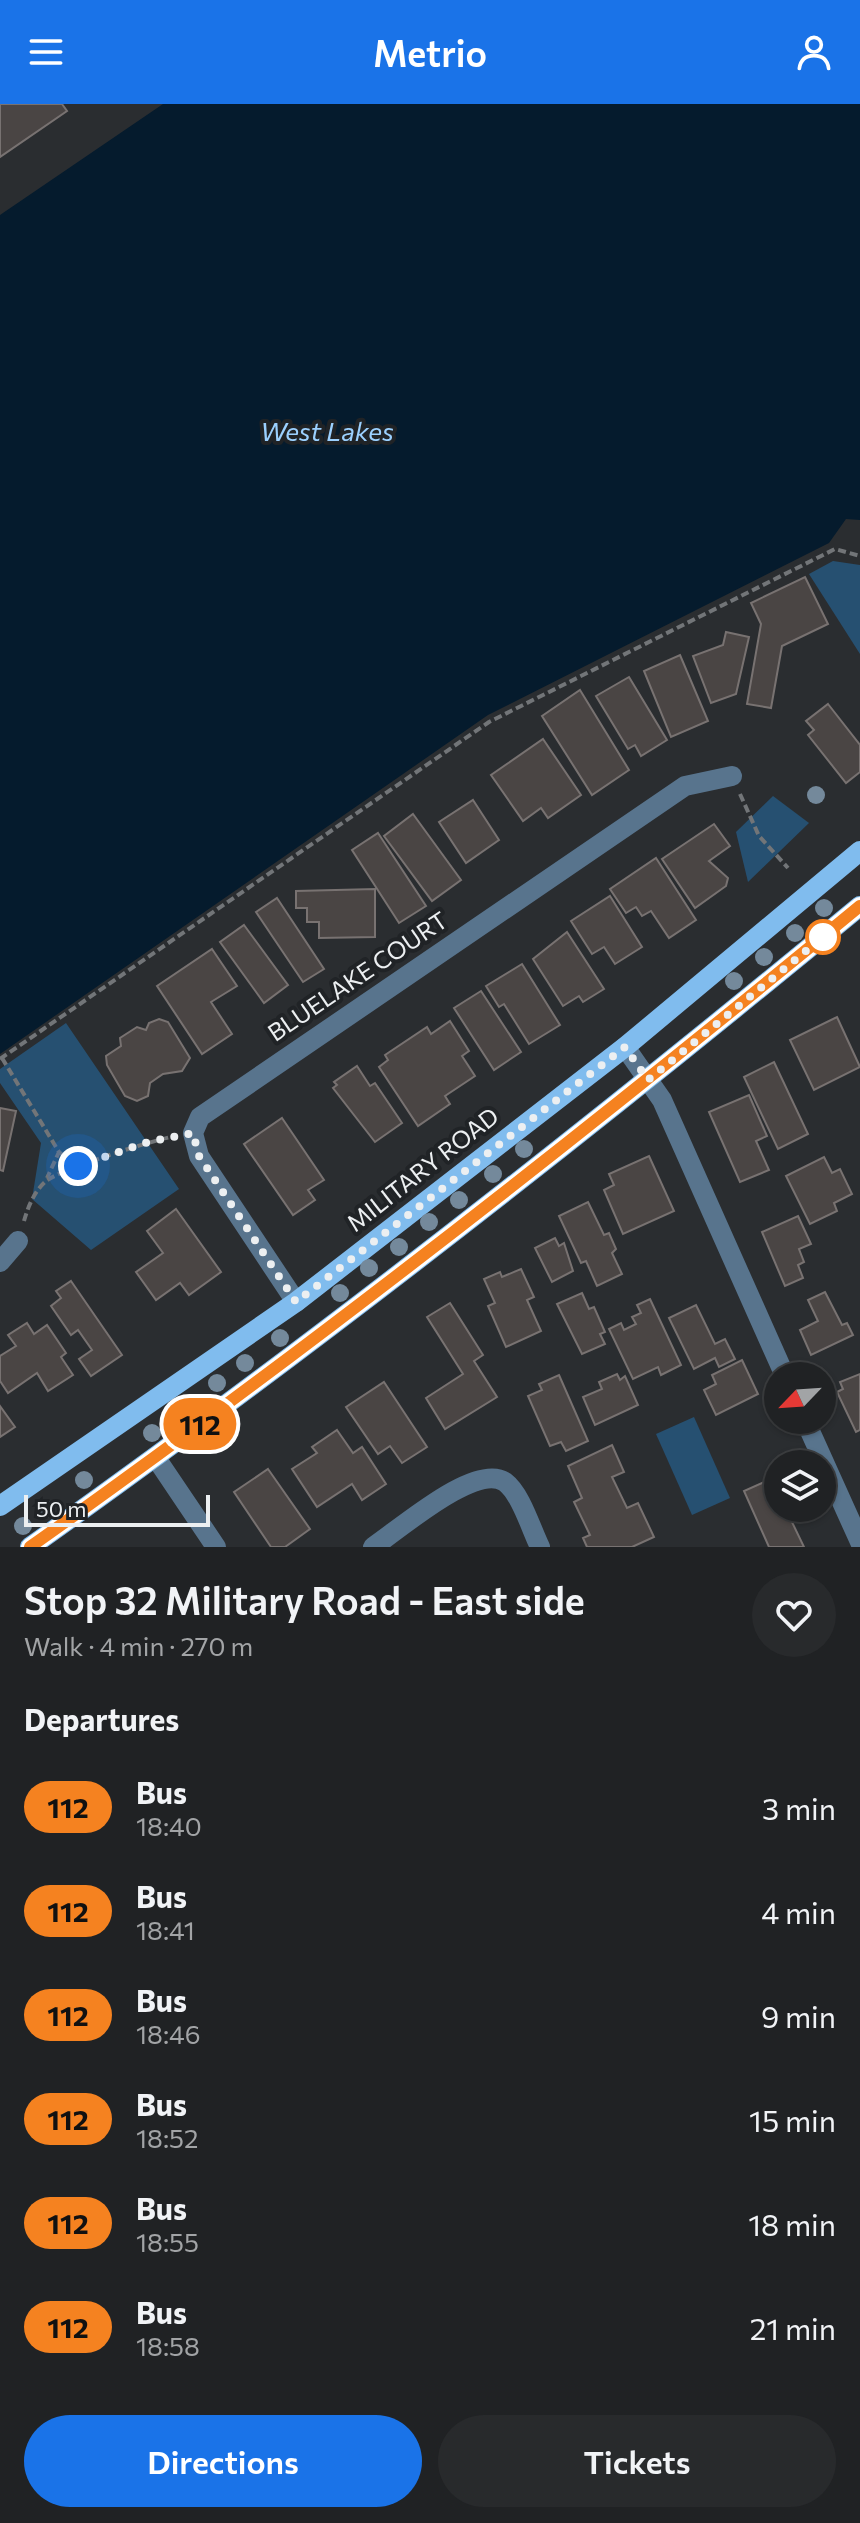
<!DOCTYPE html>
<meta charset="utf-8">
<style>
body{margin:0;font-family:Commissioner,sans-serif;background:#282a2c;color:#f1f3f6;height:100vh;display:flex;flex-direction:column;font-size:30px;white-space:nowrap}
*{box-sizing:border-box;margin:0}
p{font-size:26px;color:#a2a4a6}
.icon{flex:none;width:44px;height:44px;fill:none;stroke:currentColor;stroke-width:2;stroke-linecap:round;stroke-linejoin:round}
.map{position:relative;height:1443px;overflow:hidden}
.details{display:flex;flex-direction:column;background:#202224;flex:1}
.details>*{flex:none}
.badge{padding:0 16px;border-radius:26px;font-size:28px;line-height:52px}
.needle{width:52px;rotate:245deg}
.buttons{position:absolute;left:764px;top:1258px;display:grid;gap:16px}
.buttons a{display:grid;place-items:center;width:72px;height:72px;border-radius:50%;background:#202224;box-shadow:0 2px 6px #0004,0 0 0 2px #3d3f41;font-size:40px}
.scale{position:absolute;left:24px;bottom:20px;width:186px;box-sizing:border-box;padding-left:8px;border:4px solid #eceff1;border-top:0;font-size:22px;line-height:28px;white-space:nowrap;color:#eceff1;-webkit-text-stroke:6px #202326;paint-order:stroke}
.you{position:absolute;width:40px;height:40px;margin:-20px;border:6px solid #fff;border-radius:50%;background:#1a73e8;box-shadow:0 0 0 12px #1a73e833}
.map>.badge{position:absolute;translate:-50% -50%;box-shadow:0 0 0 4px #fff}
h2{padding:0 24px;font-size:30px;line-height:72px}
.round{display:grid;place-items:center;flex:none;width:84px;height:84px;border-radius:42px;background:#282a2c}
.summary{display:flex;align-items:center;justify-content:space-between;height:136px;padding:0 24px}
h1{font-size:38px;font-weight:600;line-height:60px}
.action{display:flex;gap:16px;margin-top:auto;padding:16px 24px}
.action a{flex:1;height:92px;border-radius:48px;background:#1a73e8;color:#fff;font-size:32px;font-weight:600;line-height:92px;text-align:center}
.action a+a{background:#282a2c;color:#f1f3f6}
ul{padding:0;list-style:none}
li{display:flex;align-items:center;gap:24px;height:104px;padding:0 24px}
li div{flex:1}
li b{display:block;font-size:30px}
li em{font-style:normal}
li .badge{min-width:88px;font-weight:700;text-align:center}
header{display:flex;justify-content:space-between;align-items:center;height:104px;padding:0 24px;background:#1a73e8;color:#fff;font-size:36px;font-weight:600}
.map>svg:first-child{display:block}
</style>
<header><svg class="icon" aria-label="menu" viewBox="0 0 24 24"><path d="M4 6h16M4 12h16M4 18h16"/></svg>Metrio<svg class="icon" aria-label="person" viewBox="0 0 24 24"><circle cx="12" cy="8" r="4"/><path d="M4 21q1-7 8-7t8 7"/></svg></header>
<div class="map">
<svg width="860" height="1443" viewBox="0 0 860 1443">
<rect width="100%" height="100%" fill="#2a2d30"/>
<g fill="#265071">
<path d="M833 457 860 461V550L809 470Z"/>
<path d="M773 692 809 719 748 778 736 728Z"/>
<path d="M66 919 179 1085 91 1146 32 1095 41 1039 0 979V965Z"/>
<path d="M694 1313 730 1394 692 1411 656 1330Z"/>
</g>
<path fill="#051b2d" d="M163 0H860V416L846 415 829 439 488 611 0 950V111Z"/>
<g fill="#4a4544" stroke="#787271" stroke-width="2">
<path d="M0 0H62L67 7 0 53Z"/>
<path d="M805 473 828 520 782 542 771 604 747 600 761 520 751 499Z"/>
<path d="M726 528 749 533 736 590 711 599 693 552 723 541Z"/>
<path d="M680 551 708 617 671 633 644 567Z"/>
<path d="M629 573 667 636 641 652 635 641 628 645 596 592Z"/>
<path d="M580 586 629 666 592 691 542 612Z"/>
<path d="M828 600 860 641V668L846 679 808 631 814 626 806 617Z"/>
<path d="M543 635 581 691 548 714 541 704 523 717 491 671Z"/>
<path d="M473 696 499 736 466 759 439 718Z"/>
<path d="M413 710 461 776 432 797 384 732Z"/>
<path d="M714 720 730 742 709 757 728 774 726 782 695 804 662 755Z"/>
<path d="M378 729 426 802 399 819 352 746Z"/>
<path d="M656 754 696 816 669 834 651 807 642 812 636 803 626 809 610 785Z"/>
<path d="M375 785V833L319 834V818H307V804H296V787Z"/>
<path d="M610 792 642 843 615 860 604 843 592 850 571 817Z"/>
<path d="M277 794 324 865 303 878 256 808Z"/>
<path d="M244 821 288 881 264 899 220 838Z"/>
<path d="M567 828 604 885 583 898 579 892 563 902 533 855Z"/>
<path d="M212 845 237 882 211 898 232 930 202 950 157 882Z"/>
<path d="M522 860 560 921 529 940 504 900 499 903 486 882Z"/>
<path d="M481 887 521 948 494 966 454 904Z"/>
<path d="M837 913 860 963 814 986 790 936Z"/>
<path d="M159 915 168 918 190 954 182 967 163 970 150 979 148 992 137 997 125 992 107 961 106 952 121 942 120 934 137 923 146 926 149 919Z"/>
<path d="M450 917 469 947 462 952 475 972 445 992 450 1000 418 1022 379 963 388 956 385 951 427 923 431 930Z"/>
<path d="M774 958 808 1030 778 1045 744 973Z"/>
<path d="M357 962 370 982 375 979 402 1019 375 1038 333 984 337 981 334 978Z"/>
<path d="M749 991 767 1032 756 1037 769 1066 740 1078 709 1008Z"/>
<path d="M0 1004 16 1007 3 1067 0 1066Z"/>
<path d="M282 1014 324 1076 308 1086 315 1096 293 1111 244 1040Z"/>
<path d="M649 1052 674 1107 623 1130 604 1086 614 1081 609 1070Z"/>
<path d="M824 1053 832 1069 840 1065 852 1090 834 1099 837 1107 810 1120 786 1072Z"/>
<path d="M588 1098 604 1131 609 1129 616 1145 612 1149 622 1170 597 1182 586 1157 581 1159 559 1112Z"/>
<path d="M176 1105 221 1168 189 1191 180 1179 156 1196 136 1168 163 1149 147 1127Z"/>
<path d="M798 1112 811 1140 799 1145 804 1158 798 1161 803 1174 785 1182 762 1128Z"/>
<path d="M555 1134 559 1142 564 1139 573 1167 552 1178 535 1144Z"/>
<path d="M521 1165 534 1193 527 1196 541 1227 506 1243 488 1202 495 1199 484 1175 500 1168 502 1173Z"/>
<path d="M71 1177 122 1251 91 1272 79 1255 92 1246 78 1226 71 1231 51 1202 61 1194 56 1187Z"/>
<path d="M825 1188 842 1221 847 1219 853 1231 811 1251 800 1226 818 1217 808 1196Z"/>
<path d="M582 1189 589 1205 594 1203 605 1228 600 1230 605 1240 582 1250 557 1200Z"/>
<path d="M650 1195 681 1261 661 1271 658 1263 633 1275 609 1225 621 1219 624 1226 636 1220 632 1213 641 1209 637 1201Z"/>
<path d="M450 1199 483 1251 474 1257 497 1293 445 1325 426 1294 463 1270 427 1213Z"/>
<path d="M696 1201 715 1240 725 1235 735 1255 719 1263 715 1254 694 1265 669 1214Z"/>
<path d="M27 1219 34 1230 47 1221 66 1249 61 1253 73 1271 48 1287 37 1269 8 1289 0 1277V1252L16 1242 8 1231Z"/>
<path d="M742 1256 758 1290 716 1311 704 1286 716 1280 712 1271Z"/>
<path d="M617 1270 620 1276 625 1272 638 1301 595 1321 583 1293 602 1285 599 1278Z"/>
<path d="M860 1270V1326L856 1328 837 1288 843 1285 840 1278Z"/>
<path d="M559 1271 588 1337 566 1347 561 1338 550 1342 528 1292 542 1286 539 1280Z"/>
<path d="M384 1278 427 1343 402 1359 390 1342 378 1350 346 1303Z"/>
<path d="M0 1302 15 1323 0 1333Z"/>
<path d="M337 1326 353 1349 362 1343 386 1380 362 1396 352 1380 317 1403 292 1365 317 1349 312 1343Z"/>
<path d="M612 1341 624 1368 612 1373 627 1404 638 1399 654 1433 632 1443H587L583 1434 590 1431 574 1398 582 1394 568 1362Z"/>
<path d="M268 1365 310 1425 285 1443H271L234 1388Z"/>
<path d="M778 1372V1404H793L797 1413 791 1416 804 1443H769L744 1387Z"/>
</g>
<g fill="none" stroke-linecap="round" stroke-linejoin="round">
<g stroke="#727578" stroke-width="4" stroke-dasharray="8 4" stroke-linecap="butt">
<path d="M740 690 759 732 788 764"/>
<path d="M2 954 59 1048 47 1074"/>
<path d="M0 955 489 618 835 445 860 452"/>
<path d="M59 1048 78 1062"/>
<path d="M24 1117C28 1103 34 1088 45 1078 57 1066 151 1037 171 1033"/>
</g>
<g stroke="#58748d" stroke-width="20">
<path d="M625 943 662 996 785 1272"/>
<path d="M0 1158 18 1137"/>
<path d="M296 1198 199 1052 193 1029 200 1013 685 682 732 672"/>
<path d="M805 1316 860 1438"/>
<path d="M156 1354 216 1443"/>
<path d="M373 1443C400 1425 476 1358 505 1378 521 1390 531 1425 540 1443"/>
</g>
<g stroke="#80bcee" stroke-width="20">
<path d="M0 1402 296 1198 625 943 860 747"/>
<path d="M30 1443C315 1241 591 1024 860 802"/>
</g>
</g>
<g fill="#74899b">
<circle cx="816" cy="691" r="9"/>
<circle cx="824" cy="804" r="9"/>
<circle cx="795" cy="829" r="9"/>
<circle cx="764" cy="853" r="9"/>
<circle cx="734" cy="877" r="9"/>
<circle cx="524" cy="1045" r="9"/>
<circle cx="493" cy="1070" r="9"/>
<circle cx="459" cy="1096" r="9"/>
<circle cx="429" cy="1118" r="9"/>
<circle cx="399" cy="1143" r="9"/>
<circle cx="369" cy="1164" r="9"/>
<circle cx="340" cy="1189" r="9"/>
<circle cx="280" cy="1234" r="9"/>
<circle cx="245" cy="1259" r="9"/>
<circle cx="217" cy="1279" r="9"/>
<circle cx="184" cy="1303" r="9"/>
<circle cx="152" cy="1329" r="9"/>
<circle cx="84" cy="1376" r="9"/>
<circle cx="45" cy="1405" r="9"/>
<circle cx="23" cy="1422" r="9"/>
</g>
<g fill="none" stroke-linecap="round" stroke-linejoin="round">
<defs>
<path id="line" d="M30 1443C315 1241 591 1024 860 802"/>
</defs>
<use href="#line" stroke="#fff" stroke-width="18"/>
<use href="#line" stroke="#f58220" stroke-width="12"/>
<path stroke="#eceff1" stroke-width="8" stroke-dasharray="0 14.4" d="M78 1062 148 1038 193 1029 199 1052 296 1198 625 943 648 976 823 833"/>
</g>
<circle fill="#fff" stroke="#f58220" stroke-width="4" cx="823" cy="833" r="16"/>
<g text-anchor="middle" stroke-width="8" stroke-linejoin="round" paint-order="stroke">
<g font-size="24" fill="#eceff1" stroke="#202326">
<text transform="translate(358 873) rotate(-34)" y="8">BLUELAKE COURT</text>
<text transform="translate(423 1066) rotate(-38)" y="8">MILITARY ROAD</text>
</g>
<g font-size="26" font-style="italic" fill="#9bd0fe" stroke="#202326">
<text x="327" y="337">West Lakes</text>
</g>
</g>
</svg>
<div class="buttons">
<a><svg class="needle" viewBox="-14 -14 28 28"><path d="M0-13l5 13h-10z" fill="#e53935"/><path d="M0 13l5-13h-10z" fill="#a2a4a6"/></svg></a>
<a><svg class="icon" aria-label="layers" viewBox="0 0 24 24"><path d="M12 4l9 5-9 5-9-5zM3 14l9 5 9-5"/></svg></a>
</div>
<div class="scale">50 m</div>
<div class="you" style="left:78px;top:1062px"></div>
<b class="badge" style="left:200px;top:1320px;background:#f58220;color:#111">112</b>
</div>
<section class="details">
<div class="summary"><div><h1>Stop 32 Military Road - East side</h1><p>Walk · 4 min · 270 m</p></div><a class="round"><svg class="icon" aria-label="heart" viewBox="0 0 24 24"><path d="M12 20l-8-8c-3-5 5-10 8-4 3-6 11-1 8 4z"/></svg></a></div>
<h2>Departures</h2>
<ul>
<li><span class="badge" style="background:#f58220;color:#111">112</span><div><b>Bus</b><p>18:40</p></div><em>3 min</em></li>
<li><span class="badge" style="background:#f58220;color:#111">112</span><div><b>Bus</b><p>18:41</p></div><em>4 min</em></li>
<li><span class="badge" style="background:#f58220;color:#111">112</span><div><b>Bus</b><p>18:46</p></div><em>9 min</em></li>
<li><span class="badge" style="background:#f58220;color:#111">112</span><div><b>Bus</b><p>18:52</p></div><em>15 min</em></li>
<li><span class="badge" style="background:#f58220;color:#111">112</span><div><b>Bus</b><p>18:55</p></div><em>18 min</em></li>
<li><span class="badge" style="background:#f58220;color:#111">112</span><div><b>Bus</b><p>18:58</p></div><em>21 min</em></li>
</ul>
<div class="action"><a>Directions</a><a>Tickets</a></div>
</section>
